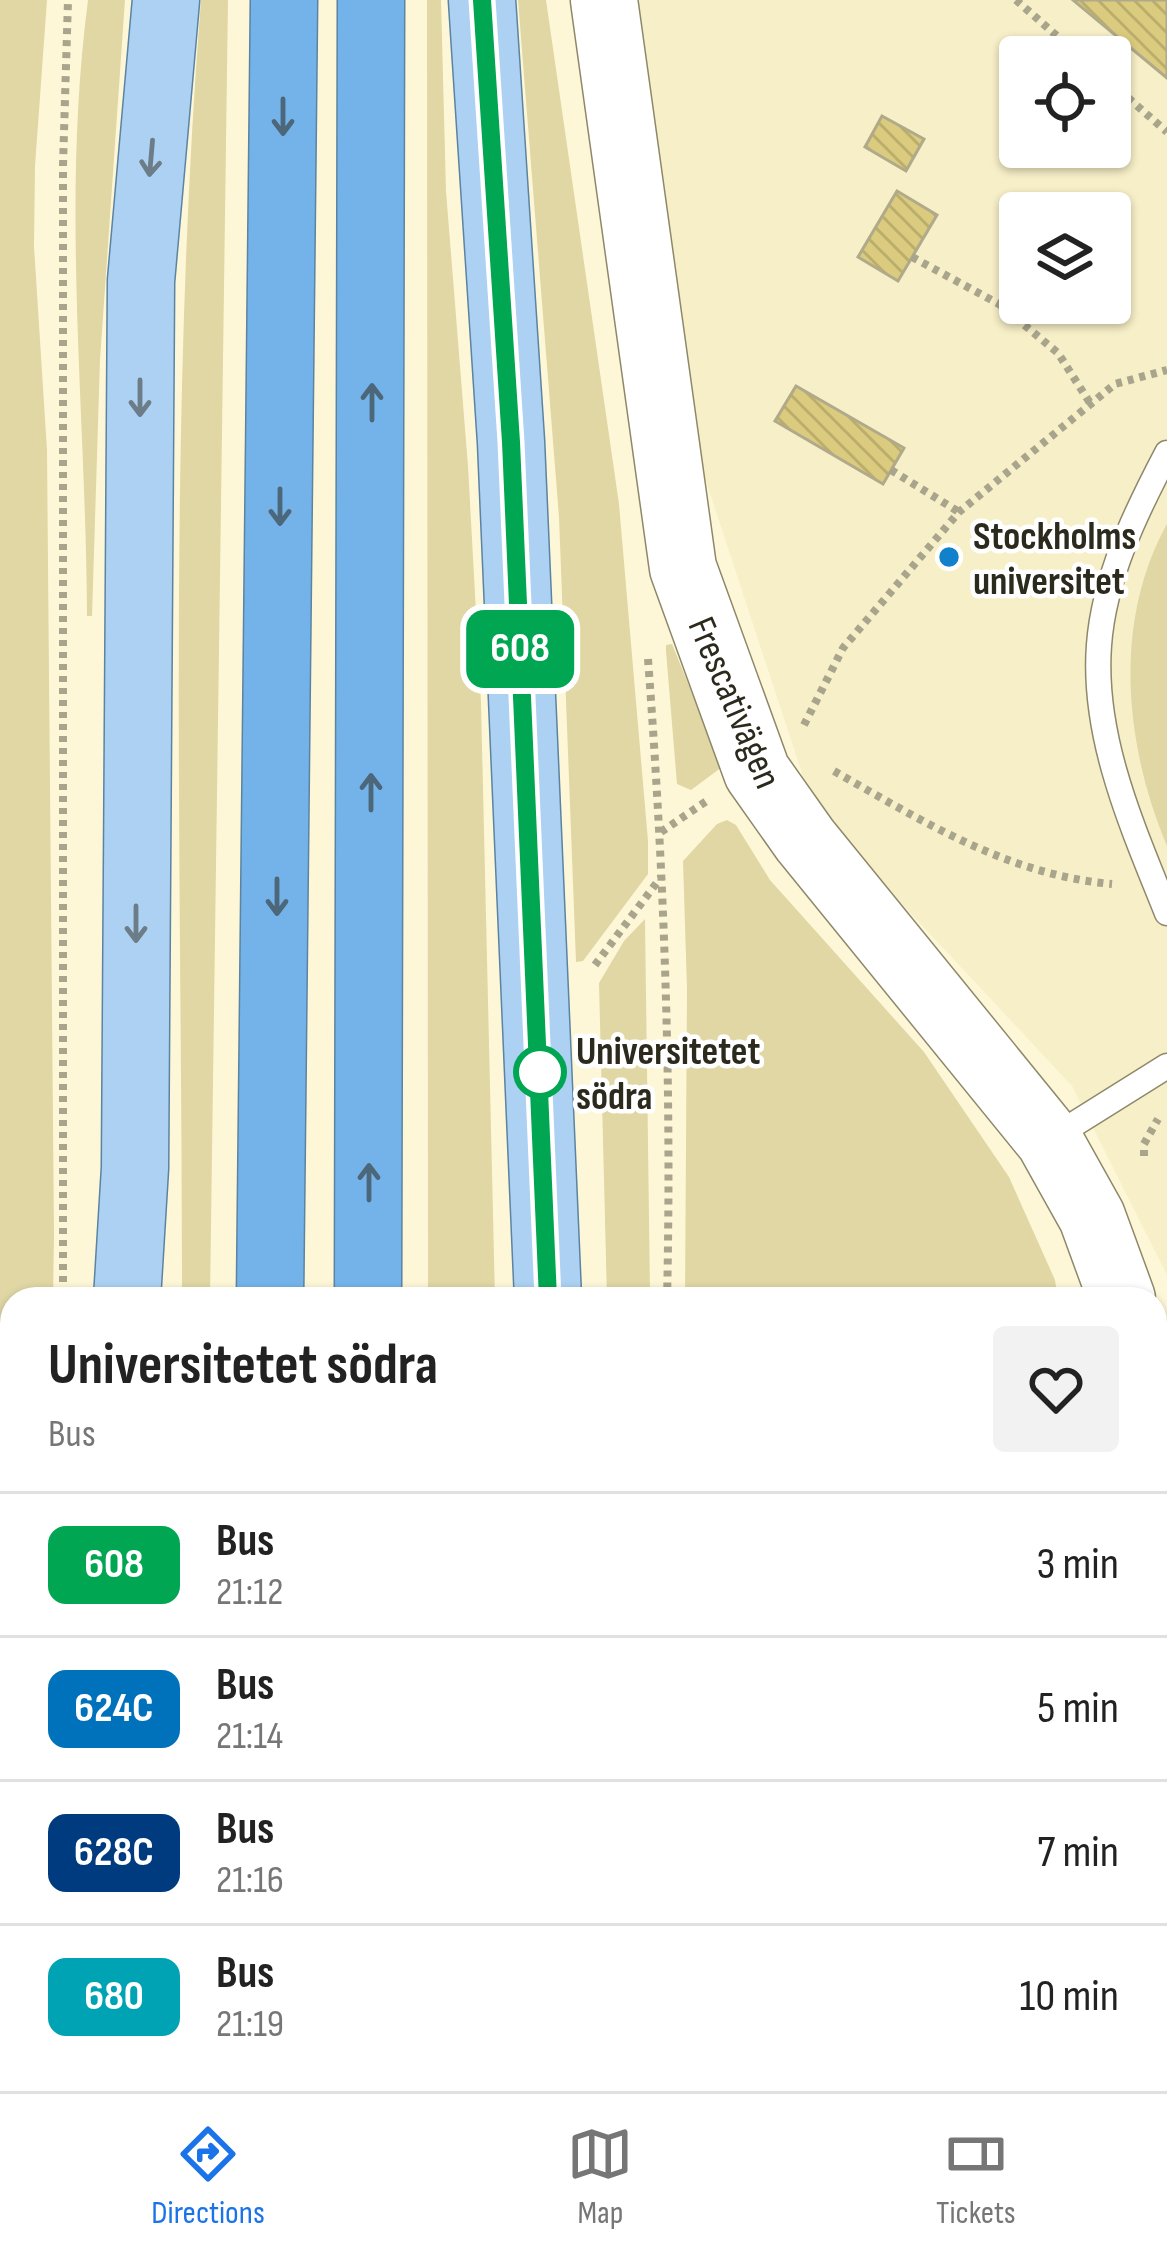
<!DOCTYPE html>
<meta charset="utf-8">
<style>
body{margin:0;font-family:"Sofia Sans Condensed",sans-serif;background:#f2f2f2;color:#222;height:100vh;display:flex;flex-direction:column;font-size:45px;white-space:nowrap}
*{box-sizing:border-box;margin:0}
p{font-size:39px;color:#767676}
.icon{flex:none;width:66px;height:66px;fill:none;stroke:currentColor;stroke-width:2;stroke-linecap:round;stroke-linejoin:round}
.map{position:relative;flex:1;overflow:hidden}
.panel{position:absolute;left:0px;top:1287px;width:1167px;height:804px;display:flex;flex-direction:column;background:#fff;border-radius:36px 36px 0 0;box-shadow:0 3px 9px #0004}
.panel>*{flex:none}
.badge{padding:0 24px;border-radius:18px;font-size:42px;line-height:78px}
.tools{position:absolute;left:999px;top:36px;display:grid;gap:24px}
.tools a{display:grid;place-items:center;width:132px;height:132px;border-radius:12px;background:#fff;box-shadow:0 3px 9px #0004;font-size:60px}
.map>.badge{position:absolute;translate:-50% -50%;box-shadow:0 0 0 6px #fff}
.round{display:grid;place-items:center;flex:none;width:126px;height:126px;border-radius:12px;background:#f2f2f2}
.head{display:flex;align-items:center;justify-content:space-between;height:204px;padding:0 48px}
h1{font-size:57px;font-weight:700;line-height:90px}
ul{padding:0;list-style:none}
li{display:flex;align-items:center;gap:36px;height:144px;padding:0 48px;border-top:3px solid #e0e0e0}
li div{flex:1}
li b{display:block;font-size:45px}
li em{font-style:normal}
li .badge{min-width:132px;font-weight:700;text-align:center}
.tabs{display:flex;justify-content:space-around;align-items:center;height:168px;border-top:3px solid #e0e0e0;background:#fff;font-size:33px;color:#767676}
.tabs a{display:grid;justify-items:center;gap:6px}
.tabs .selected{color:#1a73e8}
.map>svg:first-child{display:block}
</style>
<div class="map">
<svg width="1167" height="2091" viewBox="0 0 1167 2091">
<defs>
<pattern id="forest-firs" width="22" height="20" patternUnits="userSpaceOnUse" patternTransform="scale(3)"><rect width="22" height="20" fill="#e0d7a5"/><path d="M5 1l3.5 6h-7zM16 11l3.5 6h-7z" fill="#c0b98e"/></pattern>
<pattern id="park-crowns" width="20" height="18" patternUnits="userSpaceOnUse" patternTransform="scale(3)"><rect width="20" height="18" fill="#e0d7a5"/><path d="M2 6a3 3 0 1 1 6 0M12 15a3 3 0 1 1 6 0" fill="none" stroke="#c0b98e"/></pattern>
<pattern id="building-back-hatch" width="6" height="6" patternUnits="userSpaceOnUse" patternTransform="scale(3)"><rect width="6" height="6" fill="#dacb7e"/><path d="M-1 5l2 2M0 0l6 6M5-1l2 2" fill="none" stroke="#bbae6c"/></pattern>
</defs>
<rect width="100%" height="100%" fill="#fef7d7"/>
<g fill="#f7efc7" fill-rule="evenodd">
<path d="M617 0H1167V1275L1072 1086 814 810 642 286ZM1020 57H1110V147H1020ZM1020 213H1110V303H1020Z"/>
<path d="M333 2079H961L954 2091H348Z"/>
</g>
<g fill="#e0d7a5">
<path d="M0 0H47L35 166 34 246 47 450 54 1234 53 1299H12V1700L0 1727Z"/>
<path d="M88 0H125L100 360 92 616H87C86 410 61 206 88 0Z"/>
<path d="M201 0H228L210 1299H182C182 866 167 432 201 0Z"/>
<path d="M427 0H441L446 191 468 466 481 703 495 1299H428Z"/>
<path d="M518 0H546L619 504 648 841V874L583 961 576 962 559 517Z"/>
<path d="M1167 524V846C1125 746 1112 623 1167 524Z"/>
<path d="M672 644 722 767 691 790 677 784 666 651V645Z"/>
<path d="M727 820 736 825 770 880 924 1052 1009 1177 1055 1280 1058 1299H685L687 989 683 861 717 824Z"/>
<path d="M645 919 650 1293 649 1299H607L599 983 624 941Z"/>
<path d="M12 1905V1985L0 1993V1920Z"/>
</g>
<path fill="url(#forest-firs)" d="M186 2079H302L314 2091H175Z"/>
<path fill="url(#park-crowns)" d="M1167 1886V2091H1062L1069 2079H1155V1911Z"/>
<g fill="url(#building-back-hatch)" stroke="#b0aa8b" stroke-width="3">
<path d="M1073 0H1167V78Z"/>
<path d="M882 116 924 139 906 171 865 147Z"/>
<path d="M897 191 937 215 898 281 858 257Z"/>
<path d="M796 386 904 448 883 484 775 421Z"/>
<path d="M551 2079H830L824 2091H556Z"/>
</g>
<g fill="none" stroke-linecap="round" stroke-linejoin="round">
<g stroke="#d4ceb2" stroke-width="66" stroke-dasharray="66 33" stroke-linecap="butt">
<path d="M378 2079V2091"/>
<path d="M264 2091 265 2079"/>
</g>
<defs>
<g id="lane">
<path d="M1167 453C1136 512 1104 577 1099 645 1092 738 1133 828 1167 913"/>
<path d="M1052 1138 1167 1066"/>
<path d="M517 2079 521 2091"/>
<path d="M157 2091 168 2079"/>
</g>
<g id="street">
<path d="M1155 1584H1167"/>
<path d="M1026 2091 1033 2079"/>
</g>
<path id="secondary" d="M604 0 683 568 757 772 805 840 1049 1140 1092 1217 1122 1299"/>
<g id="primary">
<path d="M482 0 511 442 548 1299"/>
<path d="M127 1299 135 1168 141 281 166 0"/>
<path d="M0 1870 12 1854"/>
<path d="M0 2051 12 2043"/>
</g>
<g id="highway">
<path d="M270 1299 284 0"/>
<path d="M368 1299 371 0"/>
</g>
</defs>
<use href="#lane" stroke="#8e886b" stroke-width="27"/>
<use href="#street" stroke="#8e886b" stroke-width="48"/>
<use href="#secondary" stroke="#8e886b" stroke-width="69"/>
<use href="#primary" stroke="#5b83a2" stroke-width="69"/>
<use href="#highway" stroke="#5b83a2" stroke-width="69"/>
<g stroke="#a9a48c" stroke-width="8" stroke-dasharray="6 6" stroke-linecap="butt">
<path d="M1016 0 1081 57"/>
<path d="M1110 82 1167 132"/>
<path d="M912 257 999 304 1058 353 1090 403"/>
<path d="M891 470 959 512"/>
<path d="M648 659C664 872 672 1086 667 1299"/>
<path d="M804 725 843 648 959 512 1115 384 1167 370"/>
<path d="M834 771C922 821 1008 875 1112 884"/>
<path d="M661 832 708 800"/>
<path d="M595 965 661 877"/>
<path d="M1144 1156V1144L1158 1119"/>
<path d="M63 1282V165L68 0"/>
<path d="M1155 1471 1167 1470"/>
<path d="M1155 1729 1167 1728"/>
<path d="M0 1760 12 1736"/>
<path d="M1155 2033 1167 2013"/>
<path d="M1121 2091 1128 2079"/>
</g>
<use href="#lane" stroke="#fff" stroke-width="24"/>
<use href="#street" stroke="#fff" stroke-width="45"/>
<use href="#secondary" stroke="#fff" stroke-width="66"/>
<use href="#primary" stroke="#acd1f2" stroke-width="66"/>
<use href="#highway" stroke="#74b3e9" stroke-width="66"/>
</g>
<defs><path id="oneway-shaft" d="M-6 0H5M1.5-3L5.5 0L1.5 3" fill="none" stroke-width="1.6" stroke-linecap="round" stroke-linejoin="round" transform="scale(3)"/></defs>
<g stroke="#4c6779">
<use href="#oneway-shaft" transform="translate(283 117) rotate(90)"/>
<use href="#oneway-shaft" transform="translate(372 402) rotate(-90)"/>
<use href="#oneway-shaft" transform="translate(280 507) rotate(90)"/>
<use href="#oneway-shaft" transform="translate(371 792) rotate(-90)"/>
<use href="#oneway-shaft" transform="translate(277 897) rotate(90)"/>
<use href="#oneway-shaft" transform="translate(369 1182) rotate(-90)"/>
</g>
<g stroke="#6c7d88">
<use href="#oneway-shaft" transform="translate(151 158) rotate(95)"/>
<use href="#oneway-shaft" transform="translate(140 398) rotate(90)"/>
<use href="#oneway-shaft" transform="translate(136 924) rotate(90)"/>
</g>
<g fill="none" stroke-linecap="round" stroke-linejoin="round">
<defs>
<path id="line" d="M482 0 511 442 548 1299"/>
</defs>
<use href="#line" stroke="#fff" stroke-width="27"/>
<use href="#line" stroke="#00a651" stroke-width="18"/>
</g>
<circle fill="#1281cb" stroke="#fff" stroke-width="4.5" cx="949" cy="557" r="12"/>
<circle fill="#fff" stroke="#00a651" stroke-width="6" cx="540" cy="1072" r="24"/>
<g text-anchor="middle" stroke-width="9" stroke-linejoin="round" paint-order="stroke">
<g font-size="39" font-weight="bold" fill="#2c291d" stroke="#fff" text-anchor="start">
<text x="973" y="549">Stockholms<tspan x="973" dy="45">universitet</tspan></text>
</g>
<g font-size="39" fill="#2c291d" stroke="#fff">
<text transform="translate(736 702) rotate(67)" y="14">Frescativägen</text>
</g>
<g font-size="39" font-weight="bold" fill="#2c291d" stroke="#fff" text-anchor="start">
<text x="576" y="1064">Universitetet<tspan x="576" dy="45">södra</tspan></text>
</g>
</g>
</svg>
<div class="tools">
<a><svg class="icon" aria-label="locate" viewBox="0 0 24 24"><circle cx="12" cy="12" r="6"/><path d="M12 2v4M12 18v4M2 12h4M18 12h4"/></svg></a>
<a><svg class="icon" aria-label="layers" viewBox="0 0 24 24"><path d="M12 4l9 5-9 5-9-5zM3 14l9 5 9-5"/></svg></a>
</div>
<b class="badge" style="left:520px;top:649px;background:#00a651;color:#fff">608</b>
<section class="panel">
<div class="head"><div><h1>Universitetet södra</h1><p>Bus</p></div><a class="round"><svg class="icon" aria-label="heart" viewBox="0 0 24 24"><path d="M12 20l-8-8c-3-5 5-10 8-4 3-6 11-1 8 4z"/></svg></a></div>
<ul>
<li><span class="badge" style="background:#00a651;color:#fff">608</span><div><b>Bus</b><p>21:12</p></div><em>3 min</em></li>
<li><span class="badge" style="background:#0072bc;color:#fff">624C</span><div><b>Bus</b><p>21:14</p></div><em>5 min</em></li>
<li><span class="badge" style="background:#003b80;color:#fff">628C</span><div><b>Bus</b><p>21:16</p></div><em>7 min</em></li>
<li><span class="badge" style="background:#00a3b4;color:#fff">680</span><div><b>Bus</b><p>21:19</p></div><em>10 min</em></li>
</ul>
</section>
</div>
<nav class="tabs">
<a class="selected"><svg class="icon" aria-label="directions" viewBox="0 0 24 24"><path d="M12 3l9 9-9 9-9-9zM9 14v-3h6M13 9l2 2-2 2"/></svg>Directions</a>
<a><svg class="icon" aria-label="map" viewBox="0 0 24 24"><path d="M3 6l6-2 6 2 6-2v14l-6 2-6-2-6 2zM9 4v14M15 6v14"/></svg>Map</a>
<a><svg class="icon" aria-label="tickets" viewBox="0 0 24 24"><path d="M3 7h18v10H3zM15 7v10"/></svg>Tickets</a>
</nav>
